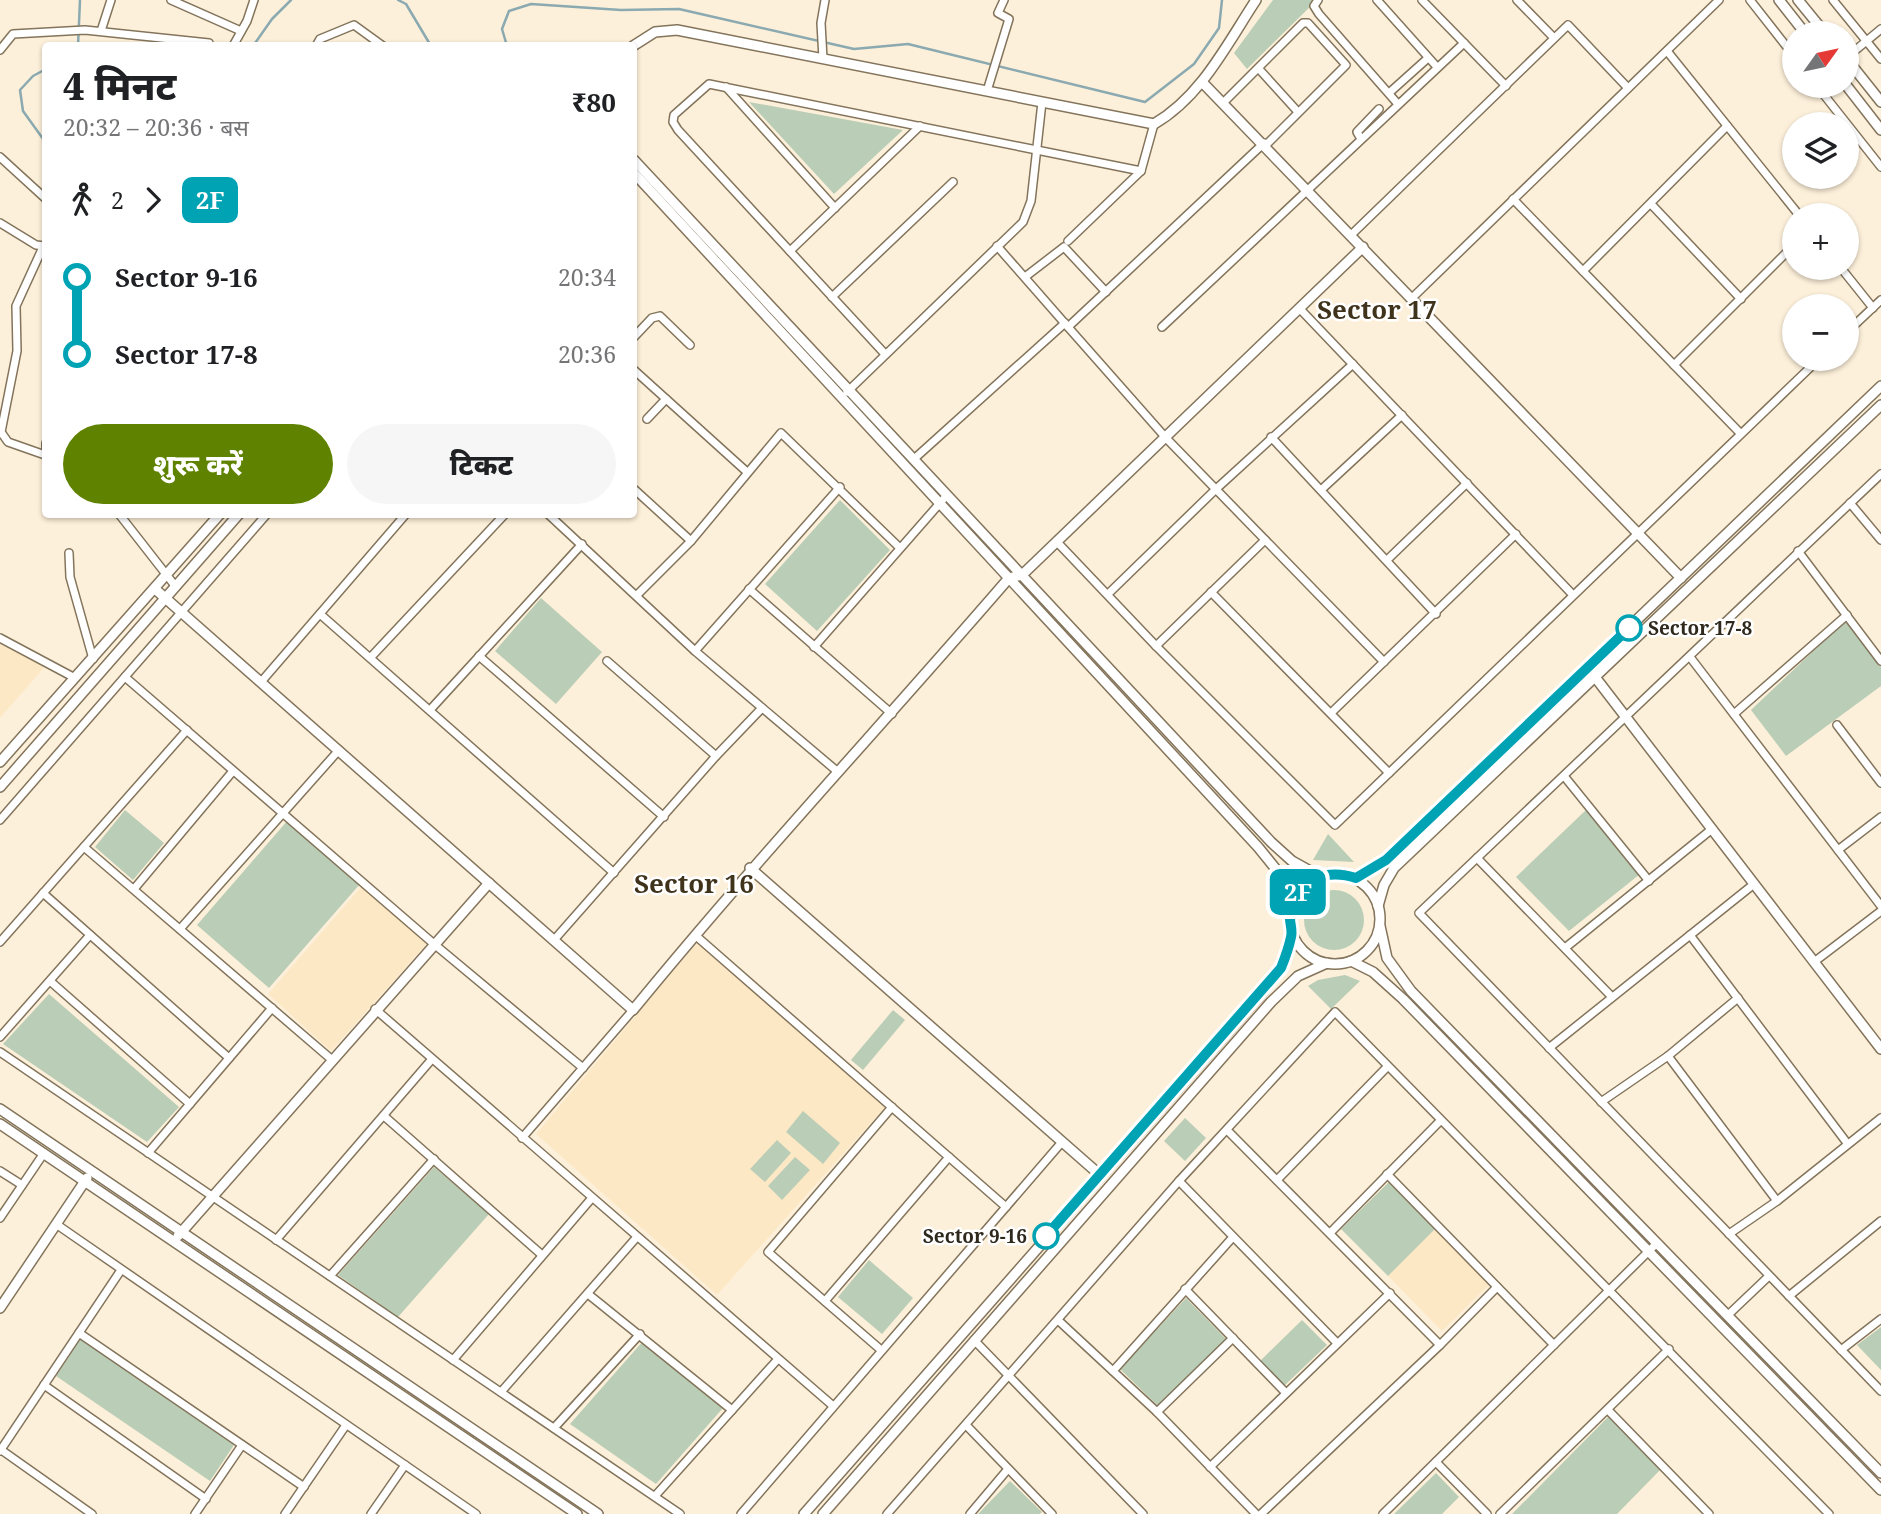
<!DOCTYPE html>
<html lang="hi">
<meta charset="utf-8">
<style>
body{margin:0;font-family:"Noto Serif","Noto Sans Devanagari",serif;background:#f6f6f6;color:#202124;height:100vh;display:flex;flex-direction:column;font-size:26px;white-space:nowrap}
*{box-sizing:border-box;margin:0}
p{font-size:23px;color:#757577}
.icon{flex:none;width:38px;height:38px;fill:none;stroke:currentColor;stroke-width:2;stroke-linecap:round;stroke-linejoin:round}
.map{position:relative;flex:1;overflow:hidden}
.panel{position:absolute;left:42px;top:42px;width:595px;height:476px;display:flex;flex-direction:column;background:#fff;border-radius:7px;box-shadow:0 2px 5px #0004}
.panel>*{flex:none}
.badge{padding:0 14px;border-radius:10px;font-size:24px;line-height:46px}
.needle{width:46px;rotate:57deg}
.fabs{position:absolute;left:1782px;top:21px;display:grid;gap:14px}
.fabs a{display:grid;place-items:center;width:77px;height:77px;border-radius:50%;background:#fff;box-shadow:0 2px 5px #0004;font-size:35px}
.map>.badge{position:absolute;translate:-50% -50%;box-shadow:0 0 0 4px #fff}
.legs{display:flex;align-items:center;gap:10px;height:77px;padding:0 21px;font-size:23px}
.legs p{margin-inline-start:auto}
.summary{display:flex;align-items:center;justify-content:space-between;height:119px;padding:0 21px}
h1{font-size:38px;font-weight:800;line-height:52px}
.button{display:flex;gap:14px;margin-top:auto;padding:14px 21px}
.button a{flex:1;height:80px;border-radius:42px;background:#5f8200;color:#fff;font-size:28px;font-weight:800;line-height:80px;text-align:center}
.button a+a{background:#f6f6f6;color:#202124}
ul{padding:0 21px;list-style:none}
li{display:flex;align-items:center;gap:24px;height:77px;font-size:26px}
li i{display:grid;place-items:center;width:10px;height:100%;margin:0 9px;background:currentColor}
li i::after{content:'';width:18px;height:18px;margin:-9px;border:5px solid;border-radius:50%;background:#fff}
li p{margin-inline-start:auto}
li:first-child i{background:linear-gradient(#0000 50%,currentColor 0)}
li:last-child i{background:linear-gradient(currentColor 50%,#0000 0)}
.map>svg:first-child{display:block}
</style>
<div class="map">
<svg width="1881" height="1514" viewBox="0 0 1881 1514">
<rect width="100%" height="100%" fill="#fdf0da"/>
<g fill="#fde8c6">
<path d="M0 641 48 663 0 718Z"/>
<path d="M362 886 428 942 331 1051 268 994Z"/>
<path d="M697 943 885 1107 717 1295 536 1134Z"/>
<path d="M1436 1228 1491 1283 1442 1331 1388 1276Z"/>
</g>
<g fill="#bacdb6">
<path d="M1273 0H1317L1247 69 1234 53Z"/>
<path d="M749 102 903 130 834 194Z"/>
<path d="M840 500 890 550 817 631 765 584Z"/>
<path d="M541 598 602 652 556 704 495 651Z"/>
<path d="M1846 620 1881 665V686L1786 756 1751 710Z"/>
<path d="M1587 809 1640 874 1569 931 1516 877Z"/>
<path d="M125 810 164 843 133 880 95 847Z"/>
<path d="M288 820 360 884 269 988 197 925Z"/>
<path d="M1328 834 1354 862 1313 860Z"/>
<circle cx="1334" cy="920" r="30"/>
<path d="M1345 975 1360 981 1331 1009 1308 986 1318 980Z"/>
<path d="M49 994 179 1107 147 1142 3 1044Z"/>
<path d="M893 1010 905 1020 863 1070 851 1060Z"/>
<path d="M803 1111 840 1143 823 1164 786 1132Z"/>
<path d="M1185 1118 1206 1138 1185 1161 1164 1141Z"/>
<path d="M777 1140 791 1153 765 1182 750 1169Z"/>
<path d="M795 1157 810 1170 782 1200 768 1186Z"/>
<path d="M434 1167 489 1214 398 1317 338 1275Z"/>
<path d="M1390 1181 1436 1228 1388 1276 1341 1229Z"/>
<path d="M869 1260 913 1298 882 1334 838 1297Z"/>
<path d="M1186 1298 1227 1340 1158 1406 1120 1369Z"/>
<path d="M1302 1320 1327 1345 1284 1386 1260 1361Z"/>
<path d="M1881 1327V1370L1857 1345Z"/>
<path d="M81 1338 236 1442 210 1481 56 1376Z"/>
<path d="M644 1340 723 1408 656 1484 570 1424Z"/>
<path d="M1610 1415 1663 1467 1617 1514H1512Z"/>
<path d="M1436 1473 1459 1497 1442 1514H1394Z"/>
<path d="M1010 1481 1042 1512 1040 1514H978Z"/>
</g>
<g fill="none" stroke-linecap="round" stroke-linejoin="round">
<g stroke="#8aa9b0" stroke-width="2.5">
<path d="M398 0 406 4 431 46"/>
<path d="M78 46 80 0"/>
<path d="M253 46 272 19 291 0"/>
<path d="M507 46 502 29 509 11 531 4 621 10 679 9 854 49 908 44 1145 102 1194 64 1219 28 1222 0"/>
<path d="M46 69 33 76 20 90 23 111 46 143"/>
</g>
<defs>
<g id="minor">
<path d="M171 0 241 31"/>
<path d="M1318 0 1314 6 1319 14 1397 103"/>
<path d="M1377 0 1437 67"/>
<path d="M1422 0 1506 86"/>
<path d="M1517 0 1554 38"/>
<path d="M1750 0 1794 56"/>
<path d="M1833 0 1881 59"/>
<path d="M101 31 111 0"/>
<path d="M233 46 247 21 254 0"/>
<path d="M316 46 320 39 354 25 383 46"/>
<path d="M0 50 13 34 85 30 209 43"/>
<path d="M1667 51 1799 215"/>
<path d="M1846 58 1881 29"/>
<path d="M823 59 821 23 825 0"/>
<path d="M1259 69 1298 112"/>
<path d="M1817 86 1881 167"/>
<path d="M726 87 835 208"/>
<path d="M987 91 1009 19 998 13 1004 0"/>
<path d="M1389 93 1428 58"/>
<path d="M1223 103 1303 23H1308L1346 65 1266 145"/>
<path d="M1361 139 1357 132 1379 109"/>
<path d="M0 157 46 199"/>
<path d="M1513 199 1740 433"/>
<path d="M1651 204 1741 299"/>
<path d="M0 223 36 245 45 246"/>
<path d="M1351 235 1568 25 1628 88"/>
<path d="M1068 241 1141 171"/>
<path d="M997 246 1068 327 1264 143"/>
<path d="M43 247 16 306 17 351 1 432 8 442 45 455"/>
<path d="M790 251 920 126"/>
<path d="M1841 268 1873 308"/>
<path d="M1583 271 1727 126"/>
<path d="M1025 277 1064 247 1106 292"/>
<path d="M832 297 953 182"/>
<path d="M1412 298 1719 0"/>
<path d="M1301 310 1573 595"/>
<path d="M1068 327 1166 438 1384 662"/>
<path d="M1162 327 1464 43"/>
<path d="M1846 333 1881 300"/>
<path d="M634 337 652 318 660 316 690 345"/>
<path d="M885 354 678 130 673 122 674 115 709 84 1141 171 1154 124"/>
<path d="M1674 365 1794 245"/>
<path d="M634 370 747 472"/>
<path d="M847 392 1023 222 1031 201 1042 102"/>
<path d="M647 419 666 399"/>
<path d="M1271 437 1436 614"/>
<path d="M46 443V456"/>
<path d="M914 459 1065 323"/>
<path d="M1881 474 1419 913 1881 1391"/>
<path d="M634 489 691 541"/>
<path d="M1321 490 1402 415"/>
<path d="M1850 503 1881 540"/>
<path d="M119 514 176 587"/>
<path d="M548 514 695 651 838 772"/>
<path d="M1057 542 1156 646 1335 825 1819 359"/>
<path d="M1798 551 1881 661"/>
<path d="M69 553 70 577 93 659"/>
<path d="M1387 560 1467 483"/>
<path d="M749 589 892 714"/>
<path d="M1211 592 1389 773"/>
<path d="M1108 594 1215 490 1353 364"/>
<path d="M637 595 691 541 781 433 900 548"/>
<path d="M320 614 614 873"/>
<path d="M0 638 75 678"/>
<path d="M1156 646 1265 540"/>
<path d="M814 647 947 495"/>
<path d="M695 651 840 487"/>
<path d="M479 656 664 817"/>
<path d="M371 657 505 514"/>
<path d="M1690 657 1881 906"/>
<path d="M607 661 716 756"/>
<path d="M125 677 434 944 583 1068"/>
<path d="M261 682 406 514"/>
<path d="M430 710 582 544"/>
<path d="M1331 713 1516 534"/>
<path d="M1734 714 1847 615"/>
<path d="M1837 725 1881 783"/>
<path d="M1564 776 1649 881"/>
<path d="M0 820 267 514"/>
<path d="M84 847 331 1059"/>
<path d="M1838 850 1881 817"/>
<path d="M1477 858 1612 997"/>
<path d="M134 889 233 771"/>
<path d="M43 893 229 1058"/>
<path d="M180 929 339 750"/>
<path d="M695 935 1006 1207"/>
<path d="M1690 935 1847 1143"/>
<path d="M554 940 716 756 762 708"/>
<path d="M0 942 187 730"/>
<path d="M1565 948 1712 829"/>
<path d="M1814 962 1881 911"/>
<path d="M50 981 190 1104"/>
<path d="M375 1009 832 1405"/>
<path d="M0 1037 90 935"/>
<path d="M1549 1048 1754 884"/>
<path d="M0 1052 680 1514"/>
<path d="M1668 1056 1777 1201"/>
<path d="M1601 1102 1668 1056 1738 998"/>
<path d="M384 1116 542 1255"/>
<path d="M1227 1130 1440 1345"/>
<path d="M522 1138 633 1010"/>
<path d="M148 1153 272 1008"/>
<path d="M0 1171 22 1185"/>
<path d="M1387 1174 1554 1345"/>
<path d="M1277 1180 1387 1067"/>
<path d="M1179 1181 1337 1343"/>
<path d="M0 1218 44 1153"/>
<path d="M56 1224 476 1514"/>
<path d="M1330 1233 1440 1121"/>
<path d="M1729 1234 1777 1201 1881 1118"/>
<path d="M276 1240 432 1059"/>
<path d="M330 1276 434 1159"/>
<path d="M1185 1289 1286 1393"/>
<path d="M588 1294 732 1410"/>
<path d="M1789 1296 1881 1221"/>
<path d="M825 1301 949 1157"/>
<path d="M1728 1315 1769 1276"/>
<path d="M1059 1321 1157 1412 1256 1514"/>
<path d="M79 1333 304 1487"/>
<path d="M974 1340 1143 1514"/>
<path d="M881 1350 768 1252 892 1107"/>
<path d="M1841 1350 1881 1319"/>
<path d="M453 1360 591 1199"/>
<path d="M1113 1371 1233 1237"/>
<path d="M44 1385 206 1499"/>
<path d="M501 1392 636 1238"/>
<path d="M1609 1411 1709 1514"/>
<path d="M1157 1412 1233 1338"/>
<path d="M966 1425 1052 1514"/>
<path d="M554 1428 640 1334"/>
<path d="M0 1449 92 1514"/>
<path d="M0 1451 121 1270"/>
<path d="M1436 1462 1487 1514"/>
<path d="M1210 1467 1390 1293"/>
<path d="M655 1496 778 1359"/>
<path d="M195 1514 242 1445"/>
<path d="M285 1514 346 1425"/>
<path d="M371 1514 405 1465"/>
<path d="M741 1514 1062 1142"/>
<path d="M887 1514 1179 1181 1335 1012 1829 1514"/>
<path d="M970 1514 1008 1469"/>
<path d="M1261 1514 1440 1345 1497 1287"/>
<path d="M1383 1514 1657 1243"/>
<path d="M1500 1514 1669 1349"/>
</g>
<g id="tertiary">
<path d="M1779 0 1805 33"/>
<path d="M1798 0 1825 33"/>
<path d="M633 46 655 32 677 30 1154 124C1201 97 1227 44 1256 0"/>
<path d="M1846 58 1881 102"/>
<path d="M1202 82 1681 578"/>
<path d="M1846 85 1881 130"/>
<path d="M634 160 1271 842 1292 861 1319 876"/>
<path d="M634 173 1258 847 1275 868 1292 903"/>
<path d="M155 589 633 1010C754 862 884 723 1009 578L1022 575 1363 247"/>
<path d="M1595 677 1881 1049"/>
<path d="M0 762 220 514"/>
<path d="M0 787 239 514"/>
<path d="M750 868 1100 1175"/>
<circle cx="1335" cy="919" r="45"/>
<path d="M1356 879 1386 860 1881 386"/>
<path d="M1378 906 1384 885 1394 868 1881 405"/>
<path d="M1380 926 1387 958 1411 991 1881 1473"/>
<path d="M1351 961 1373 972 1403 999 1881 1490"/>
<path d="M0 1109 598 1514"/>
<path d="M0 1124 577 1514"/>
<path d="M178 1236 489 883"/>
<path d="M0 1308 87 1178"/>
<path d="M804 1514 1262 993 1281 968 1292 933"/>
<path d="M823 1514 1271 1002 1298 976 1327 963"/>
</g>
</defs>
<use href="#minor" stroke="#83745b" stroke-width="10"/>
<use href="#tertiary" stroke="#83745b" stroke-width="12"/>
<use href="#minor" stroke="#fff" stroke-width="7"/>
<use href="#tertiary" stroke="#fff" stroke-width="9"/>
</g>
<g fill="none" stroke-linecap="round" stroke-linejoin="round">
<defs>
<path id="line-1" d="M1046 1236 1281 968C1285 958 1289 947 1291 937 1293 929 1289 922 1290 915 1294 880 1326 868 1356 878L1386 860 1629 628"/>
</defs>
<use href="#line-1" stroke="#fff" stroke-width="16"/>
<use href="#line-1" stroke="#00a3b4" stroke-width="10"/>
</g>
<g fill="#fff" stroke="#00a3b4" stroke-width="3.5">
<circle cx="1629" cy="628" r="12"/>
<circle cx="1046" cy="1236" r="12"/>
</g>
<g text-anchor="middle" stroke-width="5" stroke-linejoin="round" paint-order="stroke">
<g font-size="19" font-weight="bold" fill="#2e281d" stroke="#fff" text-anchor="start">
<text x="1648" y="635">Sector 17-8</text>
<text x="1027" y="1243" text-anchor="end">Sector 9-16</text>
</g>
<g font-size="26" font-weight="bold" fill="#40331c" stroke="#fff">
<text x="1377" y="319">Sector 17</text>
<text x="694" y="893">Sector 16</text>
</g>
</g>
</svg>
<div class="fabs">
<a><svg class="needle" viewBox="-14 -14 28 28"><path d="M0-13l5 13h-10z" fill="#e53935"/><path d="M0 13l5-13h-10z" fill="#757577"/></svg></a>
<a><svg class="icon" aria-label="layers" viewBox="0 0 24 24"><path d="M12 4l9 5-9 5-9-5zM3 14l9 5 9-5"/></svg></a>
<a>+</a>
<a>−</a>
</div>
<b class="badge" style="left:1298px;top:892px;background:#00a3b4;color:#fff">2F</b>
<section class="panel">
<div class="summary"><div><h1>4 मिनट</h1><p>20:32 – 20:36 · बस</p></div><b>₹80</b></div>
<div class="legs"><svg class="icon" aria-label="walk" viewBox="0 0 24 24"><circle cx="13" cy="4" r="2"/><path d="M13 8l-2 6 4 7M11 14l-3 7M7 12l3-4h3l4 4"/></svg>2<svg class="icon" aria-label="forward" viewBox="0 0 24 24"><path d="M9 5l7 7-7 7"/></svg><b class="badge" style="background:#00a3b4;color:#fff">2F</b></div>
<ul>
<li><i style="color:#00a3b4"></i><b>Sector 9-16</b><p>20:34</p></li>
<li><i style="color:#00a3b4"></i><b>Sector 17-8</b><p>20:36</p></li>
</ul>
<div class="button"><a>शुरू करें</a><a>टिकट</a></div>
</section>
</div>
